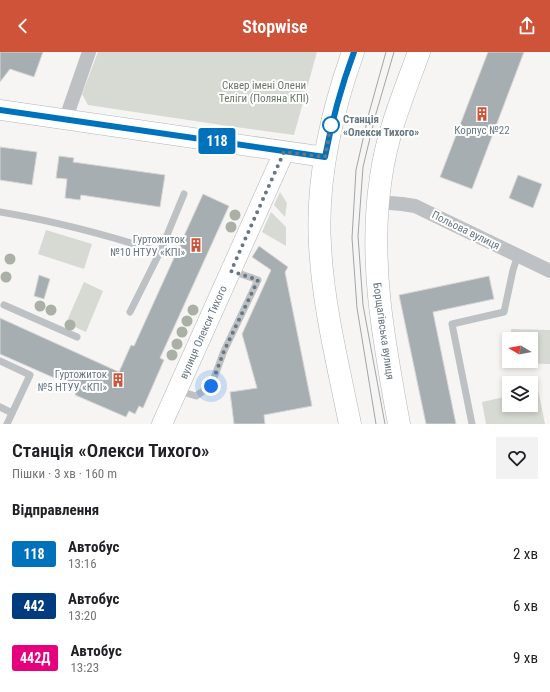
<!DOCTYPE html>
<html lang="uk">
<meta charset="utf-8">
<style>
body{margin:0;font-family:"Roboto Condensed",sans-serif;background:#f2f2f2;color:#202124;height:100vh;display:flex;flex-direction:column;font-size:15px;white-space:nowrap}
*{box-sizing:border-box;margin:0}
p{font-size:13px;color:#757577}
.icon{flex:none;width:22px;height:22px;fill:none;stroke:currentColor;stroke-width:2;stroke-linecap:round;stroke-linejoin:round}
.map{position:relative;height:372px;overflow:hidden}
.drawer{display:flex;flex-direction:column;background:#fff;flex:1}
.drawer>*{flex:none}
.badge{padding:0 8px;border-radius:3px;font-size:14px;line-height:26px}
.needle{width:26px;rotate:280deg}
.buttons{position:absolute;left:502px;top:280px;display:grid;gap:8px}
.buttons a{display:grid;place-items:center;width:36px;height:36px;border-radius:0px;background:#fff;box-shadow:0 2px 6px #0003;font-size:20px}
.you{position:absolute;width:20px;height:20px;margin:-10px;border:3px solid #fff;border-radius:50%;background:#1a73e8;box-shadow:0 0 0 6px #1a73e833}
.map>.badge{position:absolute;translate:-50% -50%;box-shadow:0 0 0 2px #fff}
h2{padding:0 12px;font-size:15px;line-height:36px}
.round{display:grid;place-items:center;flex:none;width:42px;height:42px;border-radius:0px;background:#f2f2f2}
.headline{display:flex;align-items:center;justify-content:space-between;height:68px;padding:0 12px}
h1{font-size:19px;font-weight:600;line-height:30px}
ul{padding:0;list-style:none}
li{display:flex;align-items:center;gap:12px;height:52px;padding:0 12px}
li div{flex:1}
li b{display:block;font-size:15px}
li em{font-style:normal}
li .badge{min-width:44px;font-weight:700;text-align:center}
header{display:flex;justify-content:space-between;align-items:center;height:52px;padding:0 12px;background:#cf5339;color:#fff;font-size:18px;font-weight:600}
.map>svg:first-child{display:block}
</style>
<header><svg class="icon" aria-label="back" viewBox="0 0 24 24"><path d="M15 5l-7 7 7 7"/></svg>Stopwise<svg class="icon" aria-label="share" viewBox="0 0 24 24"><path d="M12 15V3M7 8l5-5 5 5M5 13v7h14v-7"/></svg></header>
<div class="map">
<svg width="550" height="372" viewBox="0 0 550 372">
<rect width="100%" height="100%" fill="#f6f5f3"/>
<g fill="#d6dad2">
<path d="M98 0H317L294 83 228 74 88 53 82 42Z"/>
<path d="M280 140 287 151 285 165 274 153Z"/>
<path d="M271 160 286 175V194L262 180Z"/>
<path d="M46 178 92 192 84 217 38 202Z"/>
<path d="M84 230 103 239 86 280 66 271Z"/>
<path d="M511 277 550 278V312L510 311V309H531V287H511Z"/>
<path d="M538 338 545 372H486L482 350 509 344V353H531V339Z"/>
</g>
<g fill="#a7aeb2" stroke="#d7d7d5">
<path d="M0 0H43L34 25 10 17 0 30Z"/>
<path d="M488 0H524L472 137 440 125Z"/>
<path d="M0 95 37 100 32 133 0 128Z"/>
<path d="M59 104 74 106 73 110 165 123 160 155 81 143 80 148 65 146 67 127 56 126Z"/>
<path d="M518 123 542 132 533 156 509 146Z"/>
<path d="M203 142 229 154 160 306 164 308 143 356 139 354 135 362 129 359 126 365 75 343 77 336 0 302V266L119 320 131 293 134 294Z"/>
<path d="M259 194 288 215 285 220 312 354 264 363 265 372H234L230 340 257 336 242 282 271 218 252 205Z"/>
<path d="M39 223 50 227 44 247 34 244Z"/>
<path d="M489 224 494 247 433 260 456 372H426L399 243Z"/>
</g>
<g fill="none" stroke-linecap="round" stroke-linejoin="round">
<defs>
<g id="secondary">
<path d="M0 58 325 105"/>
<path d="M162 372 284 100"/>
</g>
<g id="primary">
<path d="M350 372C338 313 323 253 320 193 316 127 331 62 353 0"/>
<path d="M399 372C384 290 368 208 381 125 387 81 404 41 419 0"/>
</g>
</defs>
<use href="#secondary" stroke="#b0b5b8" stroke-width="21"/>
<use href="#primary" stroke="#b1b5b8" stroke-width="23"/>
<g stroke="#bdc1c4" stroke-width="7">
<path d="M0 160C54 169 107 183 160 200"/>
<path d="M4 253 77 285"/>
<path d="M130 260 160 200 184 142"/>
<path d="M0 309 30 323 7 372"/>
<path d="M179 339 196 344 211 334 224 299 258 228 232 219"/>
<path d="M0 355 12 361"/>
<path d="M472 372 452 272 504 260 513 218 518 203"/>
</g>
<g stroke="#bdc1c4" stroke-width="14">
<path d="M66 66 89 0"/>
<path d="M378 150 402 152 415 154 550 219"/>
</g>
<use href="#secondary" stroke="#fff" stroke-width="20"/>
<use href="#primary" stroke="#fff" stroke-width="22"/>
<g stroke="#9fa5a9" stroke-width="1">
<path d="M376 372 357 256 352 186 356 118 369 61 386 0"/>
<path d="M385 372 363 253 358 184 363 115 375 65 394 0"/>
</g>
</g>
<g fill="#aab0a5">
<circle cx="235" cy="163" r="5.5"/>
<circle cx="231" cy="175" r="5.5"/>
<circle cx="10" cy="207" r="5.5"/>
<circle cx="6" cy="225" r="5.5"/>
<circle cx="40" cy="254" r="5.5"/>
<circle cx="51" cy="258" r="5.5"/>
<circle cx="193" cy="258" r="5.5"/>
<circle cx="187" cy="269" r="5.5"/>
<circle cx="70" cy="273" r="5.5"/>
<circle cx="182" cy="280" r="5.5"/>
<circle cx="177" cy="292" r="5.5"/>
<circle cx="172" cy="303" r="5.5"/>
</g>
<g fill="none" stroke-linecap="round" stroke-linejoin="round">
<defs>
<path id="line" d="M0 58 325 105C332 68 341 35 354 0"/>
</defs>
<use href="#line" stroke="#fff" stroke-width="9"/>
<use href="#line" stroke="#0072bc" stroke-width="6"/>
<path stroke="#687780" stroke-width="4" stroke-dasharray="0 7.2" d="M211 334 224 299 258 228 231 219 284 100 325 105 331 73"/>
</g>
<defs>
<symbol id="building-bare" viewBox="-9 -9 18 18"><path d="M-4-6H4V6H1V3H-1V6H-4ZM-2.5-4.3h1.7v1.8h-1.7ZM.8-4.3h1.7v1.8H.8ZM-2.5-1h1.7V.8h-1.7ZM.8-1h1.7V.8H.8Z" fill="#cf5339" stroke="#fff" stroke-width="2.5" paint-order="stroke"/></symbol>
</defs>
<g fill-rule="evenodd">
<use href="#building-bare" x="472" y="52" width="20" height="20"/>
<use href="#building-bare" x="186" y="183" width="20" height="20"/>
<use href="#building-bare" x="108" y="318" width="20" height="20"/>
</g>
<circle fill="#fff" stroke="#0072bc" stroke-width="2" cx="331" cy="73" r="8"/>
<g text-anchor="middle" stroke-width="4" stroke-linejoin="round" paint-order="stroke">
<g font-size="11" fill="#6b7866" stroke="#fff">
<text x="264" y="37">Сквер імені Олени<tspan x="264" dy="13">Теліги (Поляна КПІ)</tspan></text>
</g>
<g font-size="11" font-weight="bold" fill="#687780" stroke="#fff" text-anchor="start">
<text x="343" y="71">Станція<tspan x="343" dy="13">«Олекси Тихого»</tspan></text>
</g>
<g font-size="11" fill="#687780" stroke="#fff" text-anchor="end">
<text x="482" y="82" text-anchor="middle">Корпус №22</text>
<text x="185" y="191">Гуртожиток<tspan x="185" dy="13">№10 НТУУ «КПІ»</tspan></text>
<text x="107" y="326">Гуртожиток<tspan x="107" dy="13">№5 НТУУ «КПІ»</tspan></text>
</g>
<g font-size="11" fill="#687780" stroke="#fff">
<text transform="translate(466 178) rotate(26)" y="4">Польова вулиця</text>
<text transform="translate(384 279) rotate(82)" y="4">Борщагівська вулиця</text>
<text transform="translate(203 280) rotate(-66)" y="4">вулиця Олекси Тихого</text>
</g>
</g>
</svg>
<div class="buttons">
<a><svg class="needle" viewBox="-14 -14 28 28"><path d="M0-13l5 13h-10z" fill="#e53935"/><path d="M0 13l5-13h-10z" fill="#757577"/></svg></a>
<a><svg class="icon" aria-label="layers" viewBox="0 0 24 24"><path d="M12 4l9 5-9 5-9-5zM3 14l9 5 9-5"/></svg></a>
</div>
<div class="you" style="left:211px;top:334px"></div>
<b class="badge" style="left:217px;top:89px;background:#0072bc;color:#fff">118</b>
</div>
<section class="drawer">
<div class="headline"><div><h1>Станція «Олекси Тихого»</h1><p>Пішки · 3 хв · 160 m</p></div><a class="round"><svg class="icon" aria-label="heart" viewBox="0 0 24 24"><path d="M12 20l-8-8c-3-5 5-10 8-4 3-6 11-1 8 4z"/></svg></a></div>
<h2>Відправлення</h2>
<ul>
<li><span class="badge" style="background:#0072bc;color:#fff">118</span><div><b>Автобус</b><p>13:16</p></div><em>2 хв</em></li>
<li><span class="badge" style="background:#003b80;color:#fff">442</span><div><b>Автобус</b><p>13:20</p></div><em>6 хв</em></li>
<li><span class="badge" style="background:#e6007e;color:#fff">442Д</span><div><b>Автобус</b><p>13:23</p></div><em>9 хв</em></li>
</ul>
</section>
